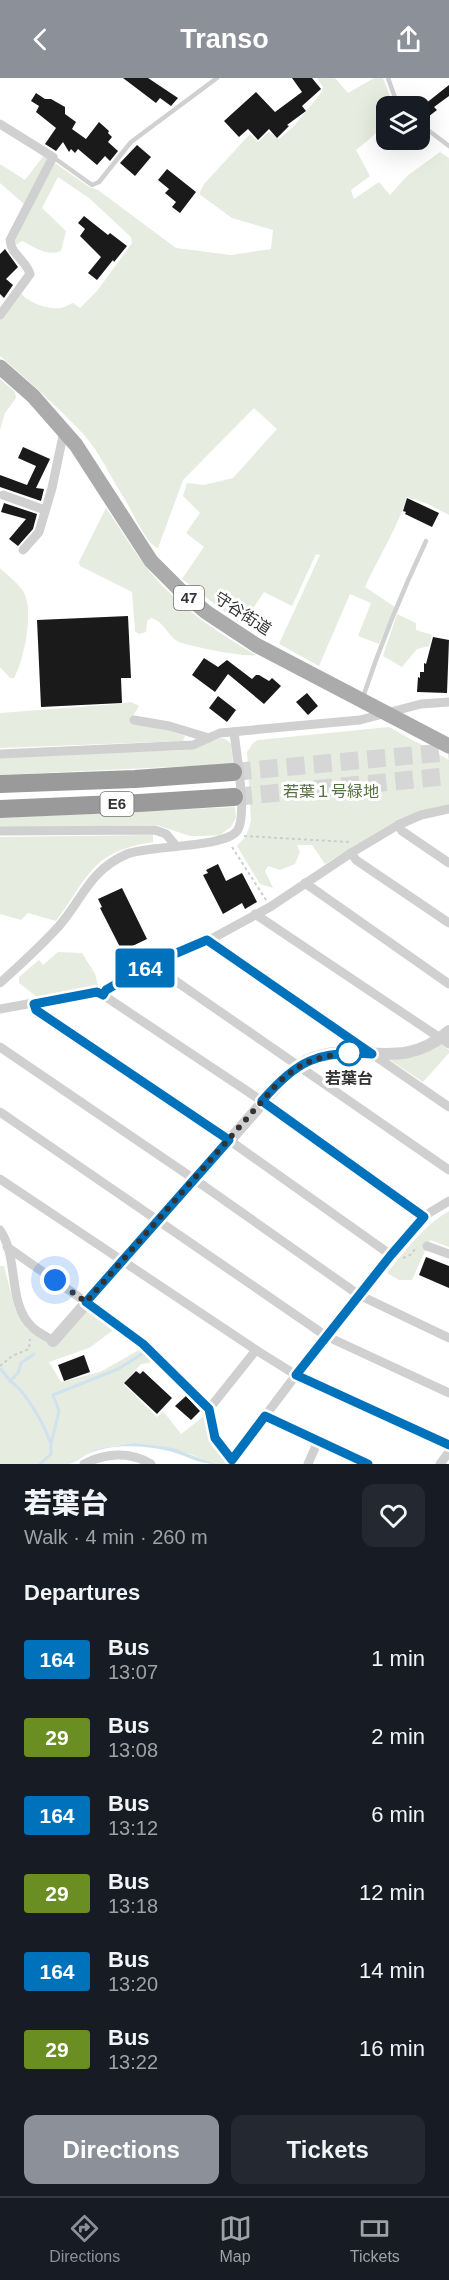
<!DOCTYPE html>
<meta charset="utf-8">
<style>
body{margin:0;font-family:Helvetica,"Noto Sans JP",sans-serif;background:#242831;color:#f1f3f6;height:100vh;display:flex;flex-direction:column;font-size:22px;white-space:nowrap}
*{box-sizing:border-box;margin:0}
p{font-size:20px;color:#9ea1a6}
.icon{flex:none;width:33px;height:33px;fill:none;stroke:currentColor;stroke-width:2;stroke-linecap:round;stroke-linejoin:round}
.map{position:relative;height:1386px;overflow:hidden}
.drawer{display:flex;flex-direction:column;background:#171b24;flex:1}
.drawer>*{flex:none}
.badge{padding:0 12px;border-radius:4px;font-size:21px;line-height:39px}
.controls{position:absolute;left:376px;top:18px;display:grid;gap:12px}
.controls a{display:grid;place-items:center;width:54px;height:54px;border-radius:12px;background:#171b24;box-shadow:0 6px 24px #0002;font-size:30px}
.you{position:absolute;width:30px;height:30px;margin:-15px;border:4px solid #fff;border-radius:50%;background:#1a73e8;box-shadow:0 0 0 9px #1a73e833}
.map>.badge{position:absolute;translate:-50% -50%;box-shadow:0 0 0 3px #fff}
h2{padding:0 24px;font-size:22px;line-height:54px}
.round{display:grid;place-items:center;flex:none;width:63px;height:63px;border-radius:12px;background:#242831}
.summary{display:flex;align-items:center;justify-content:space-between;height:102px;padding:0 24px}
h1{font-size:28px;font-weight:800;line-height:45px}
.button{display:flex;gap:12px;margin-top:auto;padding:12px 24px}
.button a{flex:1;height:69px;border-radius:12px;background:#8c9099;color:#fff;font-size:24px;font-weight:800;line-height:69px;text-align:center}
.button a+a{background:#242831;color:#f1f3f6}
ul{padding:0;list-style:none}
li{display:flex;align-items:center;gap:18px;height:78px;padding:0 24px}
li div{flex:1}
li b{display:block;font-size:22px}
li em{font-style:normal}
li .badge{min-width:66px;font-weight:700;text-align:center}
header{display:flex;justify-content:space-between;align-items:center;height:78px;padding:0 24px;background:#8c9099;color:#fff;font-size:27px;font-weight:800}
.menu{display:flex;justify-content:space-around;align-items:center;height:84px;border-top:2px solid #363941;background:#171b24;font-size:16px;color:#9ea1a6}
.menu a{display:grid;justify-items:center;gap:3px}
.menu .on{color:#8c9099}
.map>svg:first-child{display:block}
</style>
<header><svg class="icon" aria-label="back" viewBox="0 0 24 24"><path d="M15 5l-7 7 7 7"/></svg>Transo<svg class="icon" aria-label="share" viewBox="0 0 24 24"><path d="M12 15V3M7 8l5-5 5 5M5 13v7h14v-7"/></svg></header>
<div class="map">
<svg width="449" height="1386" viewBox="0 0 449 1386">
<rect width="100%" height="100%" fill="#fff"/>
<g fill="#e6ecdf">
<path d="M317 0H335L348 15 374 0H383L393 26 392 28H387C387 49 371 60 356 72L370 98 351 112 354 121 379 104 390 117 407 98 440 74 449 80V437L428 426 407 419C397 451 379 478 365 509L395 529 379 566 358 558 371 525 350 516 319 588 279 566 320 477 316 476 292 528 264 514 242 547 182 501 204 469 186 455 200 435 183 418 187 405 204 407 233 400 277 351 254 330 183 402 158 470C145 466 131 429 122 417 110 398 100 375 85 358 59 330 29 303 0 278V242L21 215C27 224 48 232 60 230 64 230 69 226 73 225L80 230 97 213 132 165 131 159 89 120 58 99 42 130 66 153 61 173C48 179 34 169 22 163L14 168V161L55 85 89 109 98 112 176 170 231 177 271 171 273 152 232 140 199 116 204 106 250 56 258 64 269 54 279 61 294 48 321 15 323 9Z"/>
<path d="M44 77 48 81 24 126 0 105V86L25 102Z"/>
<path d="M0 301 15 314 16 320 5 335 0 352Z"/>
<path d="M106 430C121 451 134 475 151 495 179 529 218 555 256 577 248 580 188 568 179 564 167 558 165 544 151 540L147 543 146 554 139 556 135 553 132 514 80 488 79 484Z"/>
<path d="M0 490C7 497 18 505 23 513 35 532 24 582 14 600H10L0 589Z"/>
<path d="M397 536 416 545V552L432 557 429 568 417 571 402 589 383 578Z"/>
<path d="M131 624 139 628 133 638 132 645 167 652 185 658 183 663 0 670V635L118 626Z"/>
<path d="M389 649 449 682V727L394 744 325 786 312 767H297L300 774 295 786 280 792 268 788 265 793 273 810 260 806 237 768 246 758 251 743 247 674 253 665 258 662Z"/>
<path d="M221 660 225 661 231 666 233 686 0 697V678L188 672Z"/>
<path d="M235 729 236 739 231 749 220 757 204 758H190L157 747 0 750V740Z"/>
<path d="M153 757V764C90 774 90 798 56 843L28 835 21 842 0 836V759Z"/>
<path d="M58 874 82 875 95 896 98 907 37 919 19 905V899L39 882 43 887Z"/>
<path d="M439 965 449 972V975L423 1004 390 982 416 978Z"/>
<path d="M449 1133V1169L430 1162 412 1202H399L387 1195C406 1172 423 1148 449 1133Z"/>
<path d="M0 1188H4L15 1231 27 1251 55 1269 86 1234 93 1233 116 1250 89 1270 49 1284 61 1304 100 1294 141 1271 152 1281 149 1285 141 1286 123 1306 157 1339 163 1333 181 1356 204 1338 209 1360 226 1386H213L191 1376 134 1365 96 1371 69 1386H0Z"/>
</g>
<path fill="#cfe2ee" d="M134 1365 173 1370 215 1386C198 1386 185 1377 169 1373 145 1368 114 1365 90 1375 82 1378 77 1384 69 1386L96 1371Z"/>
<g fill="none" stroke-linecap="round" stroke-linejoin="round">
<g stroke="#cfe2ee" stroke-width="3">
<path d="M34 1276 21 1285 18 1295 10 1303C25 1312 45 1348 50 1364"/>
<path d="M1 1291 10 1303"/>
<path d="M40 1386 51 1376V1366L59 1333 53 1317 118 1291 142 1276"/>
</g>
</g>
<g fill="#1a1a1a">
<path d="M123 0H148L178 20 171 28 160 20 156 25Z"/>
<path d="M292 0H312L321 11 302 28 306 33 287 47 289 48 277 60 269 51 258 62 248 51 239 59 224 43 256 14 275 34 302 14Z"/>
<path d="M449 7V18L434 29 437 32 424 42 420 37V30Z"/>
<path d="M36 15 45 21H51L65 29V36L76 44 72 51 86 61 99 44 109 53 108 55 112 59 108 64 118 73 110 83 105 78 97 87 78 71 75 75 71 71 69 74 63 64 56 73 45 66 56 50 36 34 39 28 31 23Z"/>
<path d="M137 67 151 79 135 98 120 85Z"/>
<path d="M167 91 196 114 180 135 172 129 176 124 165 115 169 111 158 102Z"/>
<path d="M84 138 108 157 110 155 127 168 114 184 113 182 97 202 88 195 101 179 80 158 85 151 78 145Z"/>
<path d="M5 171 18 189 6 201 13 207 4 220 0 216V176Z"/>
<path d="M23 369 50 381 36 410 44 411 41 423 0 409V397L27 407 36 388 18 380Z"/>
<path d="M407 420 439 435 432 449 405 436 406 434 403 433Z"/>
<path d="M4 425 37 436 33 451 18 468 9 461 26 441 1 434Z"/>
<path d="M128 538 131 600H121L122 625 41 629 37 542Z"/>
<path d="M433 559 449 562 447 615 417 614 418 599 420 600V594H424V585L426 586Z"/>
<path d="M204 580 218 589 227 582 252 601 256 597H259L269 603 272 600 281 608 264 626 228 596 215 614 192 597Z"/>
<path d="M307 615 318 628 308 637 296 624Z"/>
<path d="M218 618 236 632 227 644 209 630Z"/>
<path d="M218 786 226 803 242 795 257 824 245 831 242 825 223 836 203 797 208 795 206 792Z"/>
<path d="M122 810 147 861 122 873 100 830 102 829 98 821Z"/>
<path d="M426 1179 449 1188V1210L419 1197Z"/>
<path d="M84 1277 90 1294 64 1303 58 1287Z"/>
<path d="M136 1293 140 1296 143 1293 172 1320 157 1336 124 1305Z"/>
<path d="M186 1318 200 1333 191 1342 175 1328Z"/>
</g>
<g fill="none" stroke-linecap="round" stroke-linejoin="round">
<g stroke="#d6d6d6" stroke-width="18" stroke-dasharray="18 9" stroke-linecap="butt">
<path d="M233 694 449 674"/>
<path d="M234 719 449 698"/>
</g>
<g stroke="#cdcdcd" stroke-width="2" stroke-dasharray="3 3" stroke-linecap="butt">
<path d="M244 758 349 764"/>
<path d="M232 769 266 822"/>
<path d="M403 1180 410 1177 417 1169"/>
<path d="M0 1288 12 1278 29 1271 30 1261"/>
</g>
<g stroke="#d0d0d0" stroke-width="4.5">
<path d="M388 0 398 28"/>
<path d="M420 46 449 68"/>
<path d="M53 79 92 107 99 104 131 64 217 0"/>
<path d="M363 619C381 565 402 514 426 463"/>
</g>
<g stroke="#d0d0d0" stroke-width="9">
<path d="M0 46 53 79 10 162C11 177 26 182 30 196L0 237"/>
<path d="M3 417 45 432"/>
<path d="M23 472 39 454 52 410 64 353"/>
<path d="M134 642 169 648 209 660"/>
<path d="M0 676 193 667 220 655 360 642 421 626 449 624"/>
<path d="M398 747 402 753 449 785"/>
<path d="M0 753 155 752 166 756 176 768"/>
<path d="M351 775 356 782 449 845"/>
<path d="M305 805 449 906"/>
<path d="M255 836 449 966"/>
<path d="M207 862 449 1029"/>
<path d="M151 886 449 1092"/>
<path d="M0 905C20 887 41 868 59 848 83 820 90 792 127 776 150 767 224 770 237 753 248 739 236 674 234 654"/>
<path d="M103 917 262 1023 424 1139"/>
<path d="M34 926 36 932 229 1062 391 1177"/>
<path d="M0 931 97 913 103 917 106 912 151 886 213 860 270 829 351 775 398 747 421 737 449 731"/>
<path d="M0 969 194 1101 359 1217 449 1260"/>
<path d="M0 1034 326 1258 449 1315"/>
<path d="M0 1101 256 1272 296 1297 449 1367"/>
<path d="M0 1152C20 1181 6 1225 33 1250 39 1255 47 1259 53 1263"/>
<path d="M427 1168 449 1176"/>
<path d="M7 1169 125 1251 209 1331C211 1357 219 1366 234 1386"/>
<path d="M209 1331 256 1272"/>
<path d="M265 1338 368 1386"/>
<path d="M232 1382 296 1297 391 1177 429 1135 449 1123"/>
<path d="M84 1386C105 1375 130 1373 151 1386"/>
<path d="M308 1386 318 1363"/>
<path d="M440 1386 449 1374"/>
</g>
<path stroke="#d0d0d0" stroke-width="12" d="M53 1263 287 997C293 992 300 987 306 983 356 959 398 998 449 953"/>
<path stroke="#ababab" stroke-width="15" d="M0 289 33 318 76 367 151 483 180 512 206 534 256 567 449 668"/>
<g stroke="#9a9a9a" stroke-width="18">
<path d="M0 706 135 701 233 694"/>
<path d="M0 731 139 725 234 719"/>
</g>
</g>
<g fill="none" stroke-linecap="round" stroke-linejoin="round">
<defs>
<path id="line" d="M368 1386 265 1338 232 1382 215 1360 209 1331 143 1266 86 1224 229 1062 36 932 34 926 97 914 103 917 106 912 151 886 207 862 372 976C318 972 296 983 262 1023L424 1139 391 1177 296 1297 449 1367"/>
</defs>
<use href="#line" stroke="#fff" stroke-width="14"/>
<use href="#line" stroke="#0072bc" stroke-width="9"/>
<path stroke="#333" stroke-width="6" stroke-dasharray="0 10.8" d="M55 1202 86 1224 277 1006C303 982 321 977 355 975H349"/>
</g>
<circle fill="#fff" stroke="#0072bc" stroke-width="3" cx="349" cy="975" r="12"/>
<g text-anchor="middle" stroke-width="6" stroke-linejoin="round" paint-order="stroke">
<g fill="#fff" stroke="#707070" stroke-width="1.5">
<rect x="174" y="508" width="30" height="24" rx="4.5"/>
<rect x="100.5" y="714" width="33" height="24" rx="4.5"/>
</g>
<g font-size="15" font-weight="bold" fill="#333">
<text x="189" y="525">47</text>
<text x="117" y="731">E6</text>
</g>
<g font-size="16" fill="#333" stroke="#fff">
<text transform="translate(243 535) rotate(33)" y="6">守谷街道</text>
</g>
<g font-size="16" fill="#56703f" stroke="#fff">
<text x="331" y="719">若葉１号緑地</text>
</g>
<g font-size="16" font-weight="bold" fill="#333" stroke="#fff">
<text x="349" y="1006">若葉台</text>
</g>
</g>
</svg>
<div class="controls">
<a><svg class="icon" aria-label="layers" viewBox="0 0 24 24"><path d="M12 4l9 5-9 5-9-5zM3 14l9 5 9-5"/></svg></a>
</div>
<div class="you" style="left:55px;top:1202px"></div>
<b class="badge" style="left:145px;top:890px;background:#0072bc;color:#fff">164</b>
</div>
<section class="drawer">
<div class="summary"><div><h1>若葉台</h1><p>Walk · 4 min · 260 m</p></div><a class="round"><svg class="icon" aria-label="heart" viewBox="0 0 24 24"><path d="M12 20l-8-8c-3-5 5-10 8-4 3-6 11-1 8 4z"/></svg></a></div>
<h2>Departures</h2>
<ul>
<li><span class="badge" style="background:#0072bc;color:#fff">164</span><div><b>Bus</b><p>13:07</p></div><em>1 min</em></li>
<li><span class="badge" style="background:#6b8e23;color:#fff">29</span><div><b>Bus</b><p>13:08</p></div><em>2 min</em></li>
<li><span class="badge" style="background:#0072bc;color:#fff">164</span><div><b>Bus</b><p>13:12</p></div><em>6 min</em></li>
<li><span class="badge" style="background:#6b8e23;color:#fff">29</span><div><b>Bus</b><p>13:18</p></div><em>12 min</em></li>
<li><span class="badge" style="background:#0072bc;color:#fff">164</span><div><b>Bus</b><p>13:20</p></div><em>14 min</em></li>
<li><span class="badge" style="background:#6b8e23;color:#fff">29</span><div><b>Bus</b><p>13:22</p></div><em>16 min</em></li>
</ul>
<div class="button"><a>Directions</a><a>Tickets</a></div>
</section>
<nav class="menu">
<a class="on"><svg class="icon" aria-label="directions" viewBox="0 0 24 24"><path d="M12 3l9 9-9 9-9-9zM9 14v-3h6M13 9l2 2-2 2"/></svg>Directions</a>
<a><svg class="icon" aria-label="map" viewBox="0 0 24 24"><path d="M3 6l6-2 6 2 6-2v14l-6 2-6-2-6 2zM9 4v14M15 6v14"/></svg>Map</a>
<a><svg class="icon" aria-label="tickets" viewBox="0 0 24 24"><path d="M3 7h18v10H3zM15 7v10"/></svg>Tickets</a>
</nav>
